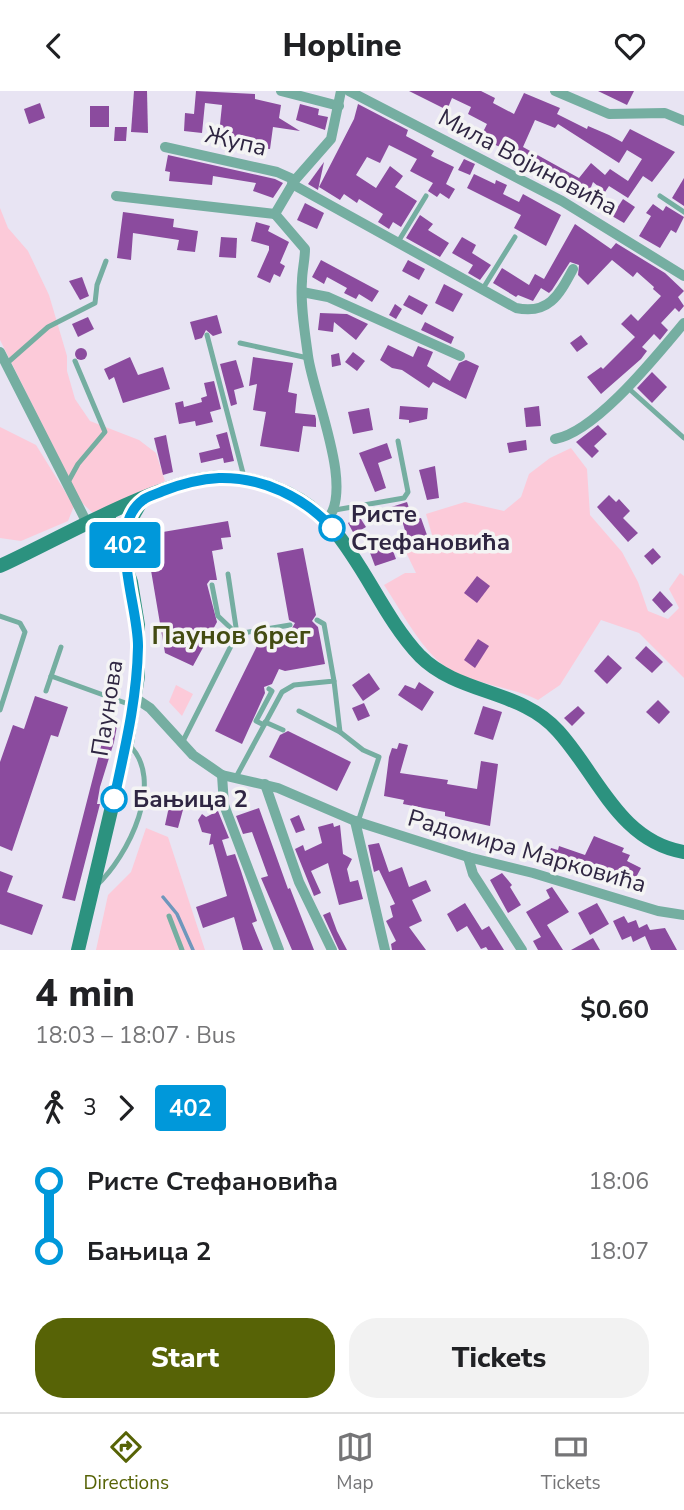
<!DOCTYPE html>
<meta charset="utf-8">
<style>
body{margin:0;font-family:"Nunito Sans",sans-serif;background:#f2f2f2;color:#202124;height:100vh;display:flex;flex-direction:column;font-size:26px;white-space:nowrap}
*{box-sizing:border-box;margin:0}
p{font-size:23px;color:#757577}
.icon{flex:none;width:38px;height:38px;fill:none;stroke:currentColor;stroke-width:2;stroke-linecap:round;stroke-linejoin:round}
.map{position:relative;height:859px;overflow:hidden}
.drawer{display:flex;flex-direction:column;background:#fff;flex:1}
.drawer>*{flex:none}
.badge{padding:0 14px;border-radius:5px;font-size:24px;line-height:46px}
.map>.badge{position:absolute;translate:-50% -50%;box-shadow:0 0 0 4px #fff}
.legs{display:flex;align-items:center;gap:10px;height:77px;padding:0 35px;font-size:23px}
.legs p{margin-inline-start:auto}
.overview{display:flex;align-items:center;justify-content:space-between;height:119px;padding:0 35px}
h1{font-size:38px;font-weight:800;line-height:52px}
.button{display:flex;gap:14px;margin-top:auto;padding:14px 35px}
.button a{flex:1;height:80px;border-radius:28px;background:#576306;color:#fff;font-size:28px;font-weight:800;line-height:80px;text-align:center}
.button a+a{background:#f2f2f2;color:#202124}
ul{padding:0 35px;list-style:none}
li{display:flex;align-items:center;gap:24px;height:70px;font-size:26px}
li i{display:grid;place-items:center;width:10px;height:100%;margin:0 9px;background:currentColor}
li i::after{content:'';width:18px;height:18px;margin:-9px;border:5px solid;border-radius:50%;background:#fff}
li p{margin-inline-start:auto}
li:first-child i{background:linear-gradient(#0000 50%,currentColor 0)}
li:last-child i{background:linear-gradient(currentColor 50%,#0000 0)}
header{display:flex;justify-content:space-between;align-items:center;height:91px;padding:0 35px;background:#fff;font-size:32px;font-weight:800}
.dock{display:flex;justify-content:space-around;align-items:center;height:98px;border-top:2px solid #e0e0e0;background:#fff;font-size:19px;color:#757577}
.dock a{display:grid;justify-items:center;gap:4px}
.dock .on{color:#576306}
.map>svg:first-child{display:block}
</style>
<header><svg class="icon" aria-label="back" viewBox="0 0 24 24"><path d="M15 5l-7 7 7 7"/></svg>Hopline<svg class="icon" aria-label="heart" viewBox="0 0 24 24"><path d="M12 20l-8-8c-3-5 5-10 8-4 3-6 11-1 8 4z"/></svg></header>
<div class="map">
<svg width="684" height="859" viewBox="0 0 684 859">
<rect width="100%" height="100%" fill="#e8e4f3"/>
<g fill="#fccad9">
<path d="M0 117 8 137 28 160 49 204 67 265V280L75 308 90 330 139 349 156 362 165 390 95 424 81 411 0 249Z"/>
<path d="M0 336 36 354 74 415 68 430 21 450 0 447Z"/>
<path d="M571 357 587 378 590 424 622 461 638 491 648 520 668 528 679 517 669 498 680 482 684 485V587L639 542 601 529 560 594 538 609C508 594 463 593 437 569 416 549 400 518 384 494L405 482H416L403 455 432 444 426 423 465 411 504 420 521 406 529 383 550 367Z"/>
<path d="M176 594 193 603 182 625 169 611Z"/>
<path d="M146 737 168 746 205 859H96L108 804 131 781Z"/>
</g>
<g fill="none" stroke-linecap="round" stroke-linejoin="round">
<path stroke="#6f97bc" stroke-width="3.5" d="M163 806 177 823 193 859"/>
</g>
<g fill="#8b4b9e" fill-rule="evenodd">
<path d="M134 0H147L148 42 131 41Z"/>
<path d="M196 0 255 3V8L281 14 279 27 300 40 273 36 270 58 218 53 222 14 205 12 202 42 184 40 185 22 194 23Z"/>
<path d="M409 0H481L495 7 493 12 514 23 524 2 560 17 557 23 587 38 588 35 609 44 622 51 630 38 675 61 652 91 643 85 628 107 609 95 605 101 593 91 588 104 564 94 562 97 548 90 552 82 532 71 529 77 519 72 522 66 480 47 487 33 468 23 471 16 452 7 447 19ZM535 29 555 37 558 33 619 72 627 59 642 68 628 90 610 78 605 84 591 72 579 87 523 56Z"/>
<path d="M598 0H634L627 14Z"/>
<path d="M40 12 45 27 29 33 24 18Z"/>
<path d="M300 13 319 18 318 24 328 26 325 39 296 29Z"/>
<path d="M358 13 408 39 406 45 434 60 431 65 454 76 446 93 455 98 449 108 440 102 437 106 428 100 433 92 410 80 417 68 389 54 380 72 367 66 356 84 376 97 390 75 403 85 395 96 417 110 401 136 393 131 389 138 378 131 383 123 359 108 357 112 344 103 340 109 319 96 354 28Z"/>
<rect x="90" y="15" width="19" height="21"/>
<path d="M115 36H127L126 50H114Z"/>
<path d="M168 64 275 88 283 92 273 107 253 100 256 92 213 85 212 94 169 90 170 81 165 80Z"/>
<path d="M464 68 475 73 470 84 458 79Z"/>
<path d="M324 71 318 99 308 93Z"/>
<path d="M474 83 495 93 496 89 507 94 503 103 519 111 523 103 561 124 546 155 514 137 521 124 467 97Z"/>
<path d="M684 87V115L672 107Z"/>
<path d="M623 108 635 116 624 132 612 125Z"/>
<path d="M305 112 324 122 317 138 297 129Z"/>
<path d="M653 113 663 120 666 115 684 126 676 142 671 139 660 157 639 145 651 125 646 122Z"/>
<path d="M123 121 174 128 173 136 198 140 195 161 177 159 179 149 133 142 131 169 117 167Z"/>
<path d="M420 124 433 133 428 139 449 152 440 166 406 147Z"/>
<path d="M256 131 270 135 268 140 289 151 280 172 285 175 280 186 274 183 270 192 257 186 269 159V155L251 150Z"/>
<path d="M575 133 611 158 616 152 665 182 684 200 678 206 684 215 679 221 675 217 661 232 668 239 660 249 654 243 642 256 647 260 641 268 601 303 587 286 601 276 603 278 635 246 621 233 631 223 638 230 661 205 653 198 654 196 637 181 633 186 612 169 588 194 578 184 579 174 570 171 552 199 549 202 541 197 533 210 518 204 516 206 493 192 502 177 529 194 535 183 544 188Z"/>
<path d="M221 146 237 147 236 167 219 166Z"/>
<path d="M462 146 476 154 472 162 491 174 480 189 468 182 473 174 452 162Z"/>
<path d="M321 169 379 200 372 211 359 203 356 208 344 202 347 197 327 186 324 193 312 186Z"/>
<path d="M408 169 425 178 419 189 402 180Z"/>
<path d="M82 186 89 205 80 209 69 190Z"/>
<path d="M444 193 463 203 453 221 435 212Z"/>
<path d="M409 204 428 214 422 224 403 214Z"/>
<path d="M395 213 402 218 396 228 389 224Z"/>
<path d="M320 222 347 223 368 233 356 249 334 231 333 241 318 239Z"/>
<path d="M217 224 222 242 213 245 206 239 202 247 195 249 190 231Z"/>
<path d="M88 226 94 238 78 246 72 233Z"/>
<path d="M425 231 454 246 451 253 421 239Z"/>
<path d="M581 244 588 253 577 261 570 252Z"/>
<path d="M388 254 413 266 418 255 433 261 427 275 450 290 459 272 466 269 479 275 466 308 433 291 429 297 402 279 392 277 380 269Z"/>
<circle cx="81" cy="263" r="6"/>
<path d="M353 261 365 270 357 280 345 271Z"/>
<path d="M339 262 341 274 332 276 331 264Z"/>
<path d="M130 266 138 284 163 276 170 298 123 312 114 286 109 289 104 278Z"/>
<path d="M253 266 293 272 288 301 297 303 295 322 315 324 316 328V336L303 335 299 361 260 355 266 321 253 319 257 293 249 295Z"/>
<path d="M236 269 244 296 234 299 237 313 231 315 220 273Z"/>
<path d="M652 281 667 296 652 312 637 297Z"/>
<path d="M214 290 221 318 210 321 213 331 196 335 195 330 179 333 175 312 183 310 184 316 202 311 201 307 207 305 204 292Z"/>
<path d="M400 315 428 317 427 328 409 332V329L399 328Z"/>
<path d="M539 315 541 335 526 336 524 317Z"/>
<path d="M369 317 373 339 353 343 348 321Z"/>
<path d="M598 334 607 343 594 355 599 360 592 367 576 351Z"/>
<path d="M227 341 234 370 224 372 223 367 201 372 199 362 220 357 216 344Z"/>
<path d="M166 344 173 381 163 384 154 347Z"/>
<path d="M526 349 527 359 509 362 507 352Z"/>
<path d="M387 352 392 367 378 372 386 397 375 401 359 362Z"/>
<path d="M435 375 439 407 427 409 419 379Z"/>
<path d="M609 404 616 411 619 408 630 420 623 427 638 442 628 451 597 416Z"/>
<path d="M407 411 413 429 421 427 427 444 408 450 402 429 390 433 385 418Z"/>
<path d="M359 425 366 436 354 443 348 432Z"/>
<path d="M228 430 231 446 221 447 223 458 212 460 217 489H210L207 493 217 531 193 575 165 562 145 444Z"/>
<path d="M390 452 396 468 375 475 369 459Z"/>
<path d="M303 457 316 524 312 530 318 536 325 573 285 580 279 578 272 593 264 596 265 602 242 653 215 640 257 555 293 548 291 539 295 532 289 529 277 462Z"/>
<path d="M653 457 661 466 652 474 644 465Z"/>
<path d="M477 485 490 495 477 512 464 502Z"/>
<path d="M660 500 673 514 664 522 652 509Z"/>
<path d="M478 548 489 555 475 577 464 569Z"/>
<path d="M646 555 663 571 652 582 635 567Z"/>
<path d="M608 564 622 577 607 593 594 580Z"/>
<path d="M369 582 380 598 363 610 352 594Z"/>
<path d="M419 591 434 601 422 620 398 604 405 594 415 598Z"/>
<path d="M35 605 68 616 58 646 51 644 12 760 0 755V671L13 634 24 638Z"/>
<path d="M658 609 670 621 659 633 646 621Z"/>
<path d="M364 612 370 625 358 630 352 617Z"/>
<path d="M483 615 502 621 493 649 474 643Z"/>
<path d="M578 615 585 622 572 635 564 627Z"/>
<path d="M107 632 117 635 114 651 100 696 97 713H100L75 810 62 807Z"/>
<path d="M288 640 351 671 337 700 269 666 280 644Z"/>
<path d="M399 652 408 654 400 682 448 689 447 693 477 698 481 670 498 673 490 735 445 725V721L403 713 404 709 384 705 389 666 392 657 397 658Z"/>
<path d="M170 711 184 715 178 737 165 734Z"/>
<path d="M259 717 288 798 290 797 314 859H292L261 787 268 785 252 741 243 743 236 725Z"/>
<path d="M218 720 229 747 222 749 227 765 235 763 241 780 257 830 252 832 263 859H243L234 826 203 837 196 816 227 805 213 753 209 754 211 743 202 741 198 729 202 723 206 726Z"/>
<path d="M299 724 305 739 296 742 290 728Z"/>
<path d="M333 732 334 736 340 734 343 763 352 768 347 778 350 791 358 789 363 808 339 814 328 772 311 780 321 802 314 805 295 758 303 754 305 760 322 752 318 736Z"/>
<path d="M594 745 624 757 622 761 630 764 627 770 641 777 634 790 621 788 619 793 548 766 551 757 558 759 559 755 585 764Z"/>
<path d="M379 752 389 781 402 776 409 796 426 789 431 800 412 809 422 830 409 836 426 859H392L391 853 396 850 386 830 393 826 390 815 395 813 379 779 374 781 368 754Z"/>
<path d="M0 780 13 785 7 801 43 814 32 844 0 833Z"/>
<path d="M502 782 512 794 510 796 521 814 508 822 490 789Z"/>
<path d="M552 796 569 821 547 834 563 859H538L533 850 541 846 526 821 550 807 546 799Z"/>
<path d="M465 812 482 839 489 835 504 859H488L486 856 481 858 467 835 457 841 447 823Z"/>
<path d="M597 812 609 833 590 844 578 822Z"/>
<path d="M330 821 337 840 347 859H339L323 824Z"/>
<path d="M624 825 628 832 636 829 639 837 647 833 650 839 665 837 677 859H651L645 845 633 851 631 845 622 849 613 830Z"/>
<path d="M593 847 600 859H571Z"/>
</g>
<g fill="none" stroke-linecap="round" stroke-linejoin="round">
<g stroke="#75aea1" stroke-width="5">
<path d="M660 105 684 121"/>
<path d="M398 151 426 105"/>
<path d="M482 199 515 146"/>
<path d="M207 244 244 386"/>
<path d="M240 252 308 267"/>
<path d="M6 273 48 236 95 212 97 194 106 170"/>
<path d="M627 296 684 347"/>
<path d="M67 393 78 373 105 341 75 270"/>
<path d="M335 419 404 407 408 401 398 350"/>
<path d="M228 483 237 543 290 534"/>
<path d="M0 525 20 532 25 541 0 619"/>
<path d="M51 585 131 614"/>
<path d="M334 590 340 641 363 659 379 666 358 731"/>
<path d="M46 600 61 556"/>
<path d="M299 620 340 641"/>
<path d="M265 631 283 639"/>
<path d="M264 634 256 630 272 600 269 598"/>
<path d="M181 654 237 543 218 525 212 494"/>
<path d="M235 688 282 601 294 594 334 590 324 533 317 529"/>
<path d="M96 795C128 766 167 688 128 653"/>
<path d="M169 825 182 859"/>
</g>
<g stroke="#75aea1" stroke-width="10">
<path d="M281 0 339 15"/>
<path d="M349 0 562 110 684 185"/>
<path d="M555 0 609 23 665 22 684 30"/>
<path d="M165 56 277 81 295 89"/>
<path d="M292 93 516 217C549 224 559 204 573 178"/>
<path d="M116 105 275 123"/>
<path d="M275 123 305 158C305 169 302 180 302 190 300 214 305 242 308 265 313 304 356 400 326 430"/>
<path d="M275 123 295 89 331 48 341 0"/>
<path d="M302 201 328 206 460 265"/>
<path d="M0 261 88 434"/>
<path d="M555 348C596 341 657 264 684 232"/>
<path d="M135 607 150 617 193 664 222 684 278 697 355 730 468 766 533 782 658 820 684 824"/>
<path d="M222 684 224 714 279 859"/>
<path d="M265 693 299 791 332 859"/>
<path d="M355 730 385 859"/>
<path d="M468 766 473 783 522 859"/>
</g>
<g stroke="#2c927f" stroke-width="14">
<path d="M125 461 126 437 142 409"/>
<path d="M0 475C57 449 145 397 205 388 251 381 304 402 333 438 366 477 385 528 420 565 459 604 521 598 558 640 598 684 619 750 684 761"/>
<path d="M78 859 127 652 138 585V534L131 491 108 425"/>
</g>
</g>
<g fill="none" stroke-linecap="round" stroke-linejoin="round">
<defs>
<path id="line-1" d="M114 708C125 657 137 608 138 556 139 516 105 436 143 409 148 405 157 403 163 400 181 393 200 388 219 387 262 386 304 406 332 437"/>
</defs>
<use href="#line-1" stroke="#fff" stroke-width="16"/>
<use href="#line-1" stroke="#0098da" stroke-width="10"/>
</g>
<g fill="#fff" stroke="#0098da" stroke-width="3.5">
<circle cx="332" cy="437" r="12"/>
<circle cx="114" cy="708" r="12"/>
</g>
<g text-anchor="middle" stroke-width="7" stroke-linejoin="round" paint-order="stroke">
<g font-size="24" fill="#2f2642" stroke="#f4f4f4">
<text transform="translate(236 50) rotate(13)" y="8">Жупа</text>
<text transform="translate(528 71) rotate(28)" y="8">Мила Војиновића</text>
<text transform="translate(107 617) rotate(-81)" y="8">Паунова</text>
<text transform="translate(527 760) rotate(16)" y="8">Радомира Марковића</text>
</g>
<g font-size="24" font-weight="bold" fill="#2f2642" stroke="#f4f4f4" text-anchor="start">
<text x="351" y="431">Ристе<tspan x="351" dy="28">Стефановића</tspan></text>
<text x="133" y="716">Бањица 2</text>
</g>
<g font-size="26" font-weight="bold" fill="#434c12" stroke="#f4f4f4">
<text x="231" y="553">Паунов брег</text>
</g>
</g>
</svg>
<b class="badge" style="left:125px;top:454px;background:#0098da;color:#fff">402</b>
</div>
<section class="drawer">
<div class="overview"><div><h1>4 min</h1><p>18:03 – 18:07 · Bus</p></div><b>$0.60</b></div>
<div class="legs"><svg class="icon" aria-label="walk" viewBox="0 0 24 24"><circle cx="13" cy="4" r="2"/><path d="M13 8l-2 6 4 7M11 14l-3 7M7 12l3-4h3l4 4"/></svg>3<svg class="icon" aria-label="forward" viewBox="0 0 24 24"><path d="M9 5l7 7-7 7"/></svg><b class="badge" style="background:#0098da;color:#fff">402</b></div>
<ul>
<li><i style="color:#0098da"></i><b>Ристе Стефановића</b><p>18:06</p></li>
<li><i style="color:#0098da"></i><b>Бањица 2</b><p>18:07</p></li>
</ul>
<div class="button"><a>Start</a><a>Tickets</a></div>
</section>
<nav class="dock">
<a class="on"><svg class="icon" aria-label="directions" viewBox="0 0 24 24"><path d="M12 3l9 9-9 9-9-9zM9 14v-3h6M13 9l2 2-2 2"/></svg>Directions</a>
<a><svg class="icon" aria-label="map" viewBox="0 0 24 24"><path d="M3 6l6-2 6 2 6-2v14l-6 2-6-2-6 2zM9 4v14M15 6v14"/></svg>Map</a>
<a><svg class="icon" aria-label="tickets" viewBox="0 0 24 24"><path d="M3 7h18v10H3zM15 7v10"/></svg>Tickets</a>
</nav>
